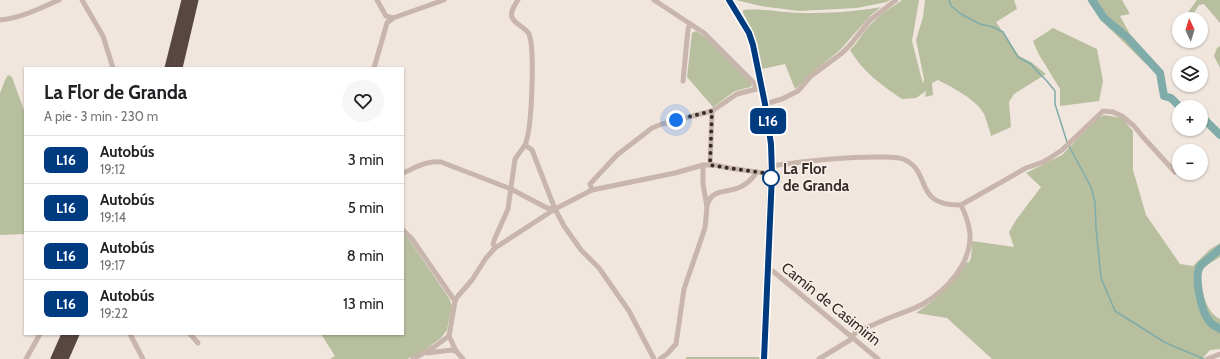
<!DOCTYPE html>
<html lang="es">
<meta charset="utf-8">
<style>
body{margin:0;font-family:Cabin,sans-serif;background:#f6f6f6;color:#202124;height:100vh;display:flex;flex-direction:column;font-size:15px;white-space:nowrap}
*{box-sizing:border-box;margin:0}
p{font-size:13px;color:#757577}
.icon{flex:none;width:22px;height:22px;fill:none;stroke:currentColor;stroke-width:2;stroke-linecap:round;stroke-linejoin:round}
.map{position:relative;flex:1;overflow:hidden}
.drawer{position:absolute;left:24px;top:67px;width:380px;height:268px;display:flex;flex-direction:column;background:#fff;border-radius:0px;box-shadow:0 1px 3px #0004}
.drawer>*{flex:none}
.badge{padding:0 8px;border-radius:6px;font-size:14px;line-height:26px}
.needle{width:26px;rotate:356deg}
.controls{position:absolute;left:1172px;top:12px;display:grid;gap:8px}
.controls a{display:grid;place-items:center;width:36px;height:36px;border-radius:50%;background:#fff;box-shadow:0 1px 3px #0004;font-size:20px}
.you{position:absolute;width:20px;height:20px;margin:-10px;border:3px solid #fff;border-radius:50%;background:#1a73e8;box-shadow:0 0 0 6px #1a73e833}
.map>.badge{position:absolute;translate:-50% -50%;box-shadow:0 0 0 2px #fff}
.round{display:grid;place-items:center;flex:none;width:42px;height:42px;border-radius:21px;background:#f6f6f6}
.head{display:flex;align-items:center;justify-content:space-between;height:68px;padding:0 20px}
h1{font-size:19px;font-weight:700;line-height:30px}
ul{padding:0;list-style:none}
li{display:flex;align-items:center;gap:12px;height:48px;padding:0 20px;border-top:1px solid #e0e0e0}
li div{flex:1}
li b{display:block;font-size:15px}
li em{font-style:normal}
li .badge{min-width:44px;font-weight:700;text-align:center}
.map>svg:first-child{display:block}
</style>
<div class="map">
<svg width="1220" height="359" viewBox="0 0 1220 359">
<rect width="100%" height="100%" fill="#f1e6de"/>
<g fill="#b8bf9f">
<path d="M736 0H890L887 2 857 8 799 11 761 6Z"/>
<path d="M902 0H919L912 41 923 84 924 79 916 40 923 17 925 0H1014L1017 9 996 22 1019 56 1031 62 1046 74 1014 94 1009 102 1011 127 991 136C989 129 987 121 984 114 977 100 952 87 938 80L932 83 933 95 925 97 926 91 916 98 902 99C882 86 862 71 850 50 858 43 862 33 870 25 879 15 891 8 902 0Z"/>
<path d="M1089 0H1122L1130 14 1120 16 1147 65 1106 25Z"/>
<path d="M1197 0H1220V23L1204 4 1199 5 1190 19H1183Z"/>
<path d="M881 7 871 15 840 50 823 64 795 89 785 64 762 69 755 36 743 13V10C763 8 782 13 802 13 828 13 855 12 881 7Z"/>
<path d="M1053 28 1097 49 1103 81 1099 101 1060 106V89L1038 53 1033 41Z"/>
<path d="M696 31 705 37 752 84 751 87 735 91 713 107 687 77 692 33Z"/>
<path d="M1220 46V68L1214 56 1217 48Z"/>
<path d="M8 75 12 77 25 113V234L0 235V93L5 80Z"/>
<path d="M1104 115 1122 118 1133 131V170L1146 215 1180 264 1193 266 1209 250 1220 243V257C1214 261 1203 266 1201 273 1200 275 1201 279 1201 282 1203 296 1207 312 1220 319V349L1210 350 1202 359H992L947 318 916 313 935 299 965 263 969 262 971 258 972 241 1014 247 1009 232 1016 220 1041 187 1026 173 1062 155 1095 120Z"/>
<path d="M403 232 408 238 449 298 452 306 447 330 441 338 419 354 407 359H330L335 356 321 334H403Z"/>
<rect x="686" y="357" width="74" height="2"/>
</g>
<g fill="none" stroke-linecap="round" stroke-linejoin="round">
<g stroke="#7faca9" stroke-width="1.5">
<path d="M949 0 951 6 961 14 980 24 993 27 1003 32 1018 57 1031 64 1037 71 1046 80 1055 91V104L1067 142"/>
<path d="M1069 146 1091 187 1095 202 1096 228 1101 278 1115 311 1166 343 1204 359"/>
</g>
<g stroke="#7faca9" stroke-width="8">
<path d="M1092 0 1104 18 1128 38 1160 73 1164 96 1171 98 1180 107"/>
<path d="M1201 119 1206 121 1220 135"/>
<path d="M1220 249 1201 265C1193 275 1201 312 1210 322 1212 325 1216 327 1220 329"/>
</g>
<g stroke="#c8b5ab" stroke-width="5">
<path d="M82 0 103 36 113 68"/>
<path d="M377 0 386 16 393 18"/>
<path d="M518 0C515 5 510 11 512 17 514 24 525 27 529 34 535 49 532 130 525 145L532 150 555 209 564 226 581 250 599 268 629 311 654 359"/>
<path d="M654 0 704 33 755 84V89"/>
<path d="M0 20C22 18 40 8 59 0"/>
<path d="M374 68 387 23 393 18 444 0"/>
<path d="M683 81 688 29 690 24"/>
<path d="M765 104 782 99 798 91 810 77 842 53 851 44 870 20 896 0"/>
<path d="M710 165 712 111"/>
<path d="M771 166C806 161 841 157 876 157 885 157 895 156 903 159 933 171 912 206 961 205 965 213 969 224 970 234 971 264 947 290 923 304 914 309 904 312 894 316 881 321 868 327 855 333L850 340 819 359"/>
<path d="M403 173C415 168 427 160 441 162L511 189 547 208 555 209"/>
<path d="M592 190 590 184 617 155 652 128 662 124 712 111 737 94 761 88"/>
<path d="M961 205 1026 168 1043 162 1050 158 1062 150 1103 111 1113 112 1122 116 1134 126 1143 137 1175 172"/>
<path d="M707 206C711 189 725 193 738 188 747 185 752 179 757 172"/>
<path d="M403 230 412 239 455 301"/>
<path d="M495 248 493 244 495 238 508 209 515 159 525 145"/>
<path d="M768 269 774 272 878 359"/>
<path d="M130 334 143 359"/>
<path d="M190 334 198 343"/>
<path d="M449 336 456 351 463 359"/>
<path d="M427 353 452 350 456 351"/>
<path d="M26 359 40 334"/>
<path d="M413 359 434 347 449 336 455 301 458 296 472 280 486 258 495 248 555 209 592 190 675 173 703 165H714L729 168 771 174"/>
<path d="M660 359 667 354 676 344 684 289 705 228 707 207 703 184V165"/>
<path d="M1207 359 1220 354"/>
</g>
<path stroke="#9c847c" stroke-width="7" d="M729 0 749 33 753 45 765 104 771 144V174L764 359"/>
<g stroke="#574641" stroke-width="9">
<path d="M169 68 186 0"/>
<path d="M178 68 194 0"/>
<path d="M55 359 66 334"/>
<path d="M64 359 75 334"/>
</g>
</g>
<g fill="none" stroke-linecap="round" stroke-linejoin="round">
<defs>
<path id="line" d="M729 0 749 33 753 45 765 104 771 144 772 174 764 359"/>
</defs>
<use href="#line" stroke="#fff" stroke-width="9"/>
<use href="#line" stroke="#003b80" stroke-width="6"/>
<path stroke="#362c2a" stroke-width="4" stroke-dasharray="0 7.2" d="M676 120 712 111 710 165 729 168 772 174 771 178"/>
</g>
<circle fill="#fff" stroke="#003b80" stroke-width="2" cx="771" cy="178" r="8"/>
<g text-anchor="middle" stroke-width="3" stroke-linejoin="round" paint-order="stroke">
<g font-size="15" font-weight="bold" fill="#362c2a" stroke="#f9f1ea" text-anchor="start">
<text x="783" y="174">La Flor<tspan x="783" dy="17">de Granda</tspan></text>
</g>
<g font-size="15" fill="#362c2a" stroke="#f9f1ea">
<text transform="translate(831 304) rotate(39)" y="5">Camín de Casimirín</text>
</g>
</g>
</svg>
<div class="controls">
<a><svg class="needle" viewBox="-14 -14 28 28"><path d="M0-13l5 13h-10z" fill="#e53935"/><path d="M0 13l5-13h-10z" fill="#757577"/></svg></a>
<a><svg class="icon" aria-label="layers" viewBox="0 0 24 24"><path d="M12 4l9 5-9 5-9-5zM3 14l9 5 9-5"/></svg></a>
<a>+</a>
<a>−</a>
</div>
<div class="you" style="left:676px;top:120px"></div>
<b class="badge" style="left:768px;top:121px;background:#003b80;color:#fff">L16</b>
<section class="drawer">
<div class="head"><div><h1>La Flor de Granda</h1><p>A pie · 3 min · 230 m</p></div><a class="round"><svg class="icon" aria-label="heart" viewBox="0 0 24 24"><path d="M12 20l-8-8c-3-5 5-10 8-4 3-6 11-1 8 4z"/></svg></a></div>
<ul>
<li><span class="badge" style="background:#003b80;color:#fff">L16</span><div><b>Autobús</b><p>19:12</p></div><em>3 min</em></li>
<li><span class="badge" style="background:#003b80;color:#fff">L16</span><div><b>Autobús</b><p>19:14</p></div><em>5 min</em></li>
<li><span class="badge" style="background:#003b80;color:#fff">L16</span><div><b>Autobús</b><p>19:17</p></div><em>8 min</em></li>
<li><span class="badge" style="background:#003b80;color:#fff">L16</span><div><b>Autobús</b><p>19:22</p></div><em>13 min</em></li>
</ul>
</section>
</div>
